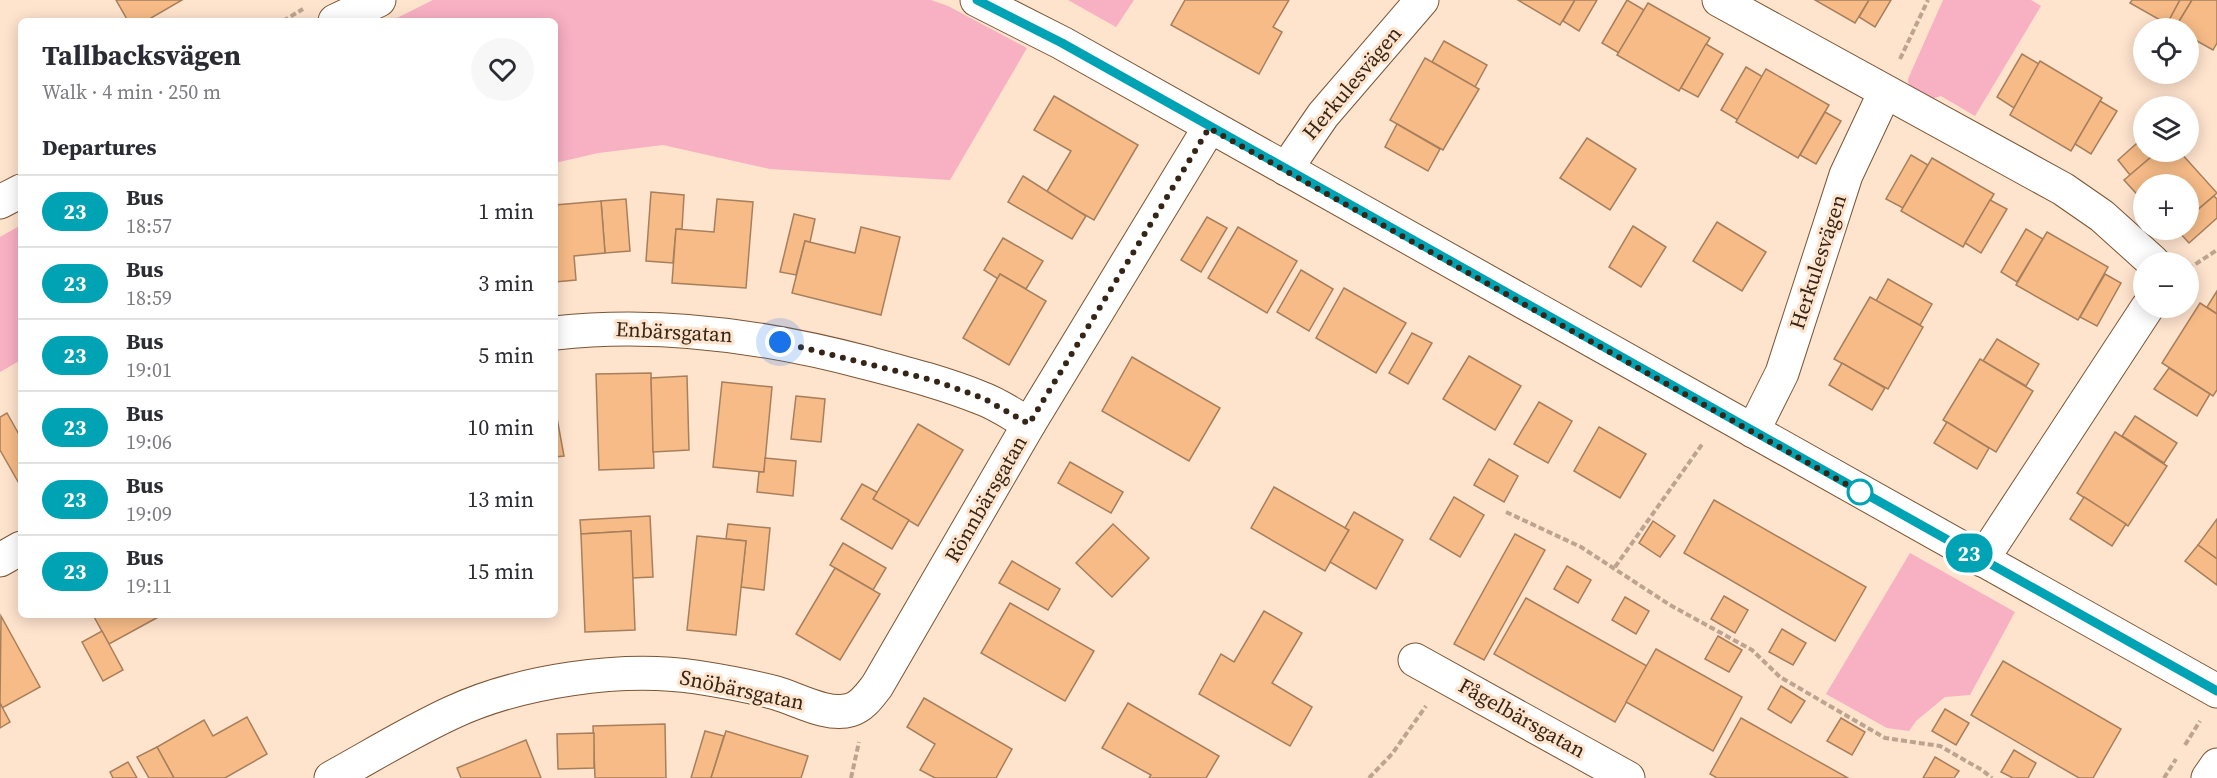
<!DOCTYPE html>
<meta charset="utf-8">
<style>
body{margin:0;font-family:"Source Serif 4",serif;background:#f7f7f7;color:#2b2b33;height:100vh;display:flex;flex-direction:column;font-size:22px;white-space:nowrap}
*{box-sizing:border-box;margin:0}
p{font-size:20px;color:#7c7c81}
.icon{flex:none;width:33px;height:33px;fill:none;stroke:currentColor;stroke-width:2;stroke-linecap:round;stroke-linejoin:round}
.map{position:relative;flex:1;overflow:hidden}
.sheet{position:absolute;left:18px;top:18px;width:540px;height:600px;display:flex;flex-direction:column;background:#fff;border-radius:9px;box-shadow:0 3px 15px #0003}
.sheet>*{flex:none}
.badge{padding:0 12px;border-radius:20px;font-size:21px;line-height:39px}
.fabs{position:absolute;left:2133px;top:18px;display:grid;gap:12px}
.fabs a{display:grid;place-items:center;width:66px;height:66px;border-radius:50%;background:#fff;box-shadow:0 3px 15px #0003;font-size:30px}
.you{position:absolute;width:30px;height:30px;margin:-15px;border:4px solid #fff;border-radius:50%;background:#1a73e8;box-shadow:0 0 0 9px #1a73e833}
.map>.badge{position:absolute;translate:-50% -50%;box-shadow:0 0 0 3px #fff}
h2{padding:0 24px;font-size:22px;line-height:54px}
.round{display:grid;place-items:center;flex:none;width:63px;height:63px;border-radius:32px;background:#f7f7f7}
.headline{display:flex;align-items:center;justify-content:space-between;height:102px;padding:0 24px}
h1{font-size:28px;font-weight:700;line-height:45px}
ul{padding:0;list-style:none}
li{display:flex;align-items:center;gap:18px;height:72px;padding:0 24px;border-top:2px solid #e1e1e2}
li div{flex:1}
li b{display:block;font-size:22px}
li em{font-style:normal}
li .badge{min-width:66px;font-weight:700;text-align:center}
.map>svg:first-child{display:block}
</style>
<div class="map">
<svg width="2217" height="778" viewBox="0 0 2217 778">
<rect width="100%" height="100%" fill="#fee3cd"/>
<g fill="#f8b0c3">
<path d="M433 0H931L948 6 1027 48 950 180 770 169 663 145 598 153 555 163V21H391Z"/>
<path d="M1068 0H1134L1116 27Z"/>
<path d="M1943 0H2031L2041 6 1975 116 1941 96 1931 99 1909 88 1908 79Z"/>
<path d="M21 225V360L0 372V237Z"/>
<path d="M1910 553 2015 612 1970 695 1945 697 1916 721 1909 731 1887 728 1826 694Z"/>
</g>
<g fill="#f6bb87" stroke="#a87f5c" stroke-width="1.5">
<path d="M116 0H182L146 21H128Z"/>
<path d="M1185 0H1289L1273 27 1282 32 1259 74 1171 25Z"/>
<path d="M1518 0H1575L1560 25Z"/>
<path d="M1575 0H1597L1579 31 1563 21Z"/>
<path d="M1627 0 1644 10 1619 53 1602 43Z"/>
<path d="M1815 0H1869L1855 23Z"/>
<path d="M1869 0H1891L1875 27 1859 17Z"/>
<path d="M2132 0H2180L2167 24 2130 3Z"/>
<path d="M2180 0H2192L2175 28 2167 24Z"/>
<path d="M2192 0H2217V43L2213 50 2188 36V28H2175Z"/>
<path d="M1648 3 1710 38 1679 91 1617 55Z"/>
<path d="M1444 41 1487 65 1475 87 1432 62Z"/>
<path d="M1706 44 1723 54 1698 97 1681 88Z"/>
<path d="M2022 54 2039 64 2014 108 1997 97Z"/>
<path d="M1425 58 1479 89 1443 150 1390 120Z"/>
<path d="M2040 61 2102 98 2071 151 2010 115Z"/>
<path d="M1746 67 1763 77 1738 120 1721 110Z"/>
<path d="M1766 69 1829 105 1798 158 1736 122Z"/>
<path d="M1054 96 1138 145 1094 220 1046 193 1071 151 1034 130Z"/>
<path d="M2100 101 2117 111 2091 154 2075 144Z"/>
<path d="M1825 112 1841 121 1816 164 1800 155Z"/>
<path d="M1397 124 1440 149 1428 171 1385 147Z"/>
<path d="M2144 137V152H2157L2130 175 2118 160Z"/>
<path d="M1587 138 1636 169 1610 210 1560 178Z"/>
<path d="M2157 152H2180L2217 193 2188 218V184H2144V202L2124 180Z"/>
<path d="M1911 155 1928 165 1903 208 1886 199Z"/>
<path d="M1932 158 1994 194 1963 247 1901 211Z"/>
<path d="M1023 176 1086 216 1072 239 1008 202Z"/>
<path d="M651 192 684 195 682 229H676L673 263 646 261Z"/>
<path d="M2214 196 2217 199V218L2189 243 2177 230H2188V218Z"/>
<path d="M626 199 630 251 605 253 601 201Z"/>
<path d="M717 199 753 202 746 288 672 283 676 229 714 232Z"/>
<path d="M1990 200 2007 209 1981 253 1965 243Z"/>
<path d="M601 201 605 253 574 256 576 280 555 282V205Z"/>
<path d="M794 214 815 219 810 242 805 241 796 275 780 272Z"/>
<path d="M1207 217 1227 228 1201 272 1181 260Z"/>
<path d="M1717 222 1766 252 1742 291 1693 261Z"/>
<path d="M1633 226 1666 247 1641 287 1609 267Z"/>
<path d="M861 227 900 237 881 315 792 293 805 241 855 253Z"/>
<path d="M1238 227 1297 261 1267 313 1208 278Z"/>
<path d="M2026 229 2043 239 2017 282 2001 272Z"/>
<path d="M2047 232 2108 267 2078 320 2016 285Z"/>
<path d="M1003 238 1043 261 1026 289 1000 274 998 279 984 270Z"/>
<path d="M1301 270 1333 289 1309 331 1277 312Z"/>
<path d="M1000 274 1046 301 1009 365 963 338Z"/>
<path d="M2105 274 2121 283 2097 326 2080 317Z"/>
<path d="M1888 279 1932 304 1920 325 1876 301Z"/>
<path d="M1344 288 1406 323 1376 373 1316 338Z"/>
<path d="M2217 291V314L2207 307Z"/>
<path d="M1870 297 1923 327 1888 389 1834 359Z"/>
<path d="M2200 303 2217 314V390L2213 396 2162 363Z"/>
<path d="M1412 333 1432 343 1408 384 1389 373Z"/>
<path d="M1997 339 2039 364 2026 386 1983 361Z"/>
<path d="M1469 356 1521 386 1495 430 1443 399Z"/>
<path d="M1132 357 1220 408 1189 461 1102 411Z"/>
<path d="M1980 359 2033 391 1996 452 1943 420Z"/>
<path d="M1842 363 1885 388 1872 410 1829 385Z"/>
<path d="M2169 368 2210 394 2197 416 2154 389Z"/>
<path d="M651 373 654 468 599 470 596 374Z"/>
<path d="M687 376 689 450 653 452 651 378Z"/>
<path d="M722 382 772 387 764 472 713 467Z"/>
<path d="M796 396 825 399 821 442 791 439Z"/>
<path d="M1539 402 1572 421 1548 463 1514 444Z"/>
<path d="M555 407 564 456 555 457Z"/>
<path d="M7 413 21 438V487L0 450V417Z"/>
<path d="M2135 416 2177 443 2164 463 2122 436Z"/>
<path d="M1947 422 1989 448 1977 469 1934 443Z"/>
<path d="M918 424 963 450 918 526 873 499Z"/>
<path d="M1599 427 1646 454 1620 498 1574 471Z"/>
<path d="M2115 432 2167 466 2128 526 2077 493Z"/>
<path d="M765 458 796 461 793 496 757 492 759 472H764Z"/>
<path d="M1489 459 1518 476 1504 502 1474 485Z"/>
<path d="M1070 462 1123 492 1111 513 1058 483Z"/>
<path d="M862 484 877 492 873 499 909 520 892 549 841 519Z"/>
<path d="M1274 487 1349 530 1325 571 1251 528Z"/>
<path d="M1454 497 1484 515 1460 557 1430 539Z"/>
<path d="M2084 497 2126 524 2112 546 2070 519Z"/>
<path d="M1714 500 1866 587 1835 641 1684 553Z"/>
<path d="M1354 512 1403 540 1376 589 1330 562 1349 530 1345 528Z"/>
<path d="M650 516 653 577 632 578 631 531 581 534 580 520Z"/>
<path d="M2217 519V559L2198 545Z"/>
<path d="M1653 521 1675 536 1660 557 1639 543Z"/>
<path d="M728 524 770 528 764 590 741 587 746 541 726 539Z"/>
<path d="M1113 524 1149 558 1112 597 1076 563Z"/>
<path d="M631 531 635 630 585 632 581 534Z"/>
<path d="M1515 534 1545 550 1484 660 1454 644Z"/>
<path d="M697 536 746 541 736 635 687 630Z"/>
<path d="M843 543 886 568 873 590 830 565Z"/>
<path d="M2198 545 2217 559V585L2185 561Z"/>
<path d="M1012 561 1060 589 1048 610 999 583Z"/>
<path d="M1567 566 1591 580 1578 603 1554 589Z"/>
<path d="M835 568 880 594 840 660 796 634Z"/>
<path d="M1724 596 1748 610 1735 633 1711 619Z"/>
<path d="M1625 597 1649 611 1636 634 1612 620Z"/>
<path d="M1526 598 1647 666 1615 722 1494 654Z"/>
<path d="M1010 603 1094 651 1065 701 981 653Z"/>
<path d="M1264 611 1302 633 1272 683 1312 707 1290 746 1199 694 1221 654 1234 662Z"/>
<path d="M93 615H162L109 644Z"/>
<path d="M1 616 40 687 2 708 0 703Z"/>
<path d="M1782 629 1806 643 1793 665 1769 652Z"/>
<path d="M102 631 123 670 103 681 82 642Z"/>
<path d="M1718 636 1742 650 1729 672 1705 659Z"/>
<path d="M1656 649 1742 697 1713 751 1626 702Z"/>
<path d="M2003 661 2121 729 2093 778H2079L1971 715Z"/>
<path d="M1781 686 1805 701 1791 723 1768 709Z"/>
<path d="M924 698 1012 749 996 778H935L920 770 935 744 907 727Z"/>
<path d="M0 703 10 722 0 728Z"/>
<path d="M1128 703 1219 756 1206 778H1149L1151 775 1102 748Z"/>
<path d="M1945 709 1969 723 1956 745 1932 731Z"/>
<path d="M247 717 267 754 225 778H174L157 747 204 720 213 736Z"/>
<path d="M1741 718 1848 778H1717L1710 774Z"/>
<path d="M1841 718 1865 732 1852 755 1827 741Z"/>
<path d="M665 724 666 778H595L593 726Z"/>
<path d="M705 731 724 736 711 778H691Z"/>
<path d="M726 731 808 756 801 778H711Z"/>
<path d="M594 733V768L558 769 557 734Z"/>
<path d="M526 740 541 778H461L457 768Z"/>
<path d="M157 747 174 778H149L137 757Z"/>
<path d="M2014 750 2036 763 2028 778H2013L2001 772Z"/>
<path d="M1935 757 1959 771 1954 778H1923Z"/>
<path d="M128 762 137 778H113L110 772Z"/>
</g>
<g fill="none" stroke-linecap="round" stroke-linejoin="round">
<defs>
<g id="street">
<path d="M977 0 1062 43 2217 691"/>
<path d="M1719 0 2063 189 2102 216 2153 262"/>
<path d="M335 21 379 0"/>
<path d="M1286 169 1323 115 1422 0"/>
<path d="M0 202 21 191"/>
<path d="M555 333C660 321 765 336 867 363 905 373 944 383 981 398 998 404 1013 415 1029 424"/>
<path d="M1753 431 1782 373 1846 175 1885 92"/>
<path d="M0 560 21 548"/>
<path d="M1982 560 2147 308"/>
<path d="M1415 660 1628 778"/>
<path d="M331 778C371 756 410 732 451 713 519 681 621 666 696 677 722 681 750 686 776 693 797 699 828 717 850 710 862 707 870 695 877 686L1029 424 1209 128"/>
</g>
<path id="secondary" d="M2208 778 2217 765"/>
</defs>
<use href="#street" stroke="#7b5533" stroke-width="35"/>
<use href="#secondary" stroke="#7b5533" stroke-width="35"/>
<g stroke="#bca491" stroke-width="4" stroke-dasharray="6 3" stroke-linecap="butt">
<path d="M283 21 303 9"/>
<path d="M1900 59 1928 0"/>
<path d="M2188 269 2217 250"/>
<path d="M1506 512 1581 547 1670 605 1752 650 1780 677 1885 738 1940 746 1982 770 1992 778"/>
<path d="M1615 567 1703 443"/>
<path d="M2185 745 2200 721"/>
<path d="M851 778 859 742"/>
<path d="M1369 778 1392 754 1426 706"/>
<path d="M2164 778 2176 759"/>
</g>
<use href="#street" stroke="#fff" stroke-width="33"/>
<use href="#secondary" stroke="#fff" stroke-width="33"/>
</g>
<g fill="none" stroke-linecap="round" stroke-linejoin="round">
<defs>
<path id="line" d="M977 0 1062 43 2217 691"/>
</defs>
<use href="#line" stroke="#fff" stroke-width="14"/>
<use href="#line" stroke="#00a3b4" stroke-width="9"/>
<path stroke="#352516" stroke-width="6" stroke-dasharray="0 10.8" d="M780 342 932 380 983 398 1029 424 1209 128 1860 492"/>
</g>
<circle fill="#fff" stroke="#00a3b4" stroke-width="3" cx="1860" cy="492" r="12"/>
<g text-anchor="middle" stroke-width="6" stroke-linejoin="round" paint-order="stroke">
<g font-size="21" fill="#352516" stroke="#fee3cd">
<text transform="translate(1352 83) rotate(-50)" y="7">Herkulesvägen</text>
<text transform="translate(1818 262) rotate(-72)" y="7">Herkulesvägen</text>
<text transform="translate(674 332) rotate(3)" y="7">Enbärsgatan</text>
<text transform="translate(986 499) rotate(-60)" y="7">Rönnbärsgatan</text>
<text transform="translate(742 690) rotate(12)" y="7">Snöbärsgatan</text>
<text transform="translate(1522 718) rotate(29)" y="7">Fågelbärsgatan</text>
</g>
</g>
</svg>
<div class="fabs">
<a><svg class="icon" aria-label="locate" viewBox="0 0 24 24"><circle cx="12" cy="12" r="6"/><path d="M12 2v4M12 18v4M2 12h4M18 12h4"/></svg></a>
<a><svg class="icon" aria-label="layers" viewBox="0 0 24 24"><path d="M12 4l9 5-9 5-9-5zM3 14l9 5 9-5"/></svg></a>
<a>+</a>
<a>−</a>
</div>
<div class="you" style="left:780px;top:342px"></div>
<b class="badge" style="left:1969px;top:553px;background:#00a3b4;color:#fff">23</b>
<section class="sheet">
<div class="headline"><div><h1>Tallbacksvägen</h1><p>Walk · 4 min · 250 m</p></div><a class="round"><svg class="icon" aria-label="heart" viewBox="0 0 24 24"><path d="M12 20l-8-8c-3-5 5-10 8-4 3-6 11-1 8 4z"/></svg></a></div>
<h2>Departures</h2>
<ul>
<li><span class="badge" style="background:#00a3b4;color:#fff">23</span><div><b>Bus</b><p>18:57</p></div><em>1 min</em></li>
<li><span class="badge" style="background:#00a3b4;color:#fff">23</span><div><b>Bus</b><p>18:59</p></div><em>3 min</em></li>
<li><span class="badge" style="background:#00a3b4;color:#fff">23</span><div><b>Bus</b><p>19:01</p></div><em>5 min</em></li>
<li><span class="badge" style="background:#00a3b4;color:#fff">23</span><div><b>Bus</b><p>19:06</p></div><em>10 min</em></li>
<li><span class="badge" style="background:#00a3b4;color:#fff">23</span><div><b>Bus</b><p>19:09</p></div><em>13 min</em></li>
<li><span class="badge" style="background:#00a3b4;color:#fff">23</span><div><b>Bus</b><p>19:11</p></div><em>15 min</em></li>
</ul>
</section>
</div>
